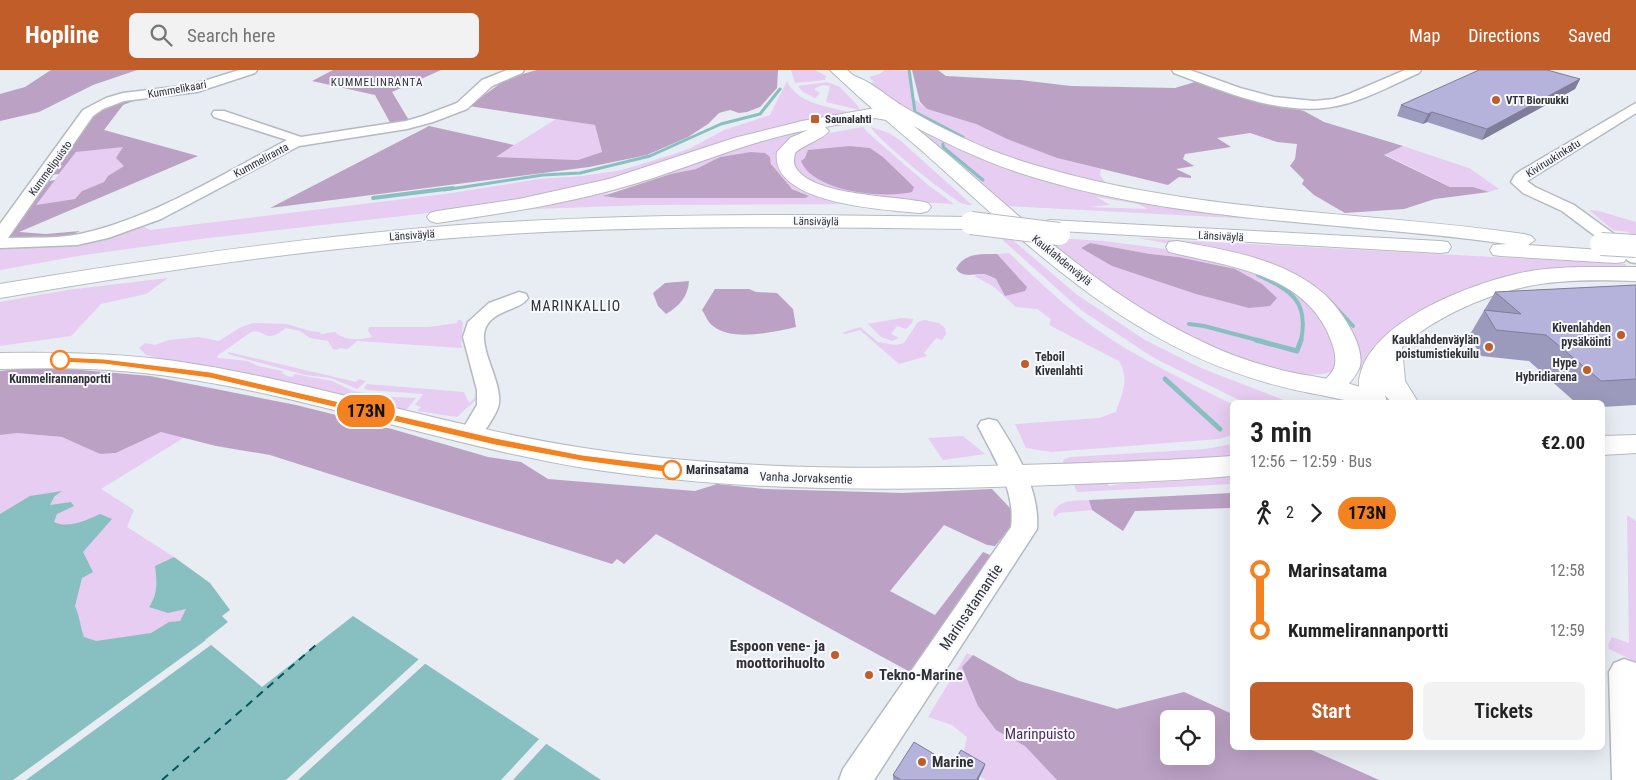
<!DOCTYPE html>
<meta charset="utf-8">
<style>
body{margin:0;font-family:"Roboto Condensed",sans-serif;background:#f2f2f2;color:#222;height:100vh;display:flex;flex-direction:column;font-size:19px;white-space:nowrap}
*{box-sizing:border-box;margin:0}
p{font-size:16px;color:#767676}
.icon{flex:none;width:28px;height:28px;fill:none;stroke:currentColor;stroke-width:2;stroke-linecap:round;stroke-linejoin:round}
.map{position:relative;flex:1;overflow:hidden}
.side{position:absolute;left:1230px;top:330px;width:375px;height:350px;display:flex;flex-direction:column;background:#fff;border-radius:8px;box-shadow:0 5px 20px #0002}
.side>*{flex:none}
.badge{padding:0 10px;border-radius:16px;font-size:18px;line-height:32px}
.tools{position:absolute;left:1160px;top:640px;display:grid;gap:10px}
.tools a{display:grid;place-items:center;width:55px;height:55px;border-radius:8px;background:#fff;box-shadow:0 5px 20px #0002;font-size:25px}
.map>.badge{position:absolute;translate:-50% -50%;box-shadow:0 0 0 2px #fff}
.legs{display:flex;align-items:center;gap:8px;height:55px;padding:0 20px;font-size:16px}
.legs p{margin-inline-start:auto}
.head{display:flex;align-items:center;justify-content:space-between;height:85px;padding:0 20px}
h1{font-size:28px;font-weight:600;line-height:38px}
.action{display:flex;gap:10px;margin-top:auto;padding:10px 20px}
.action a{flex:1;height:58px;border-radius:8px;background:#c15d29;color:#fff;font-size:20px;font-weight:600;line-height:58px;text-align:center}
.action a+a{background:#f2f2f2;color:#222}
ul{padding:0 20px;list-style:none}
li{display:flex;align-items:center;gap:18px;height:60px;font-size:19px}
li i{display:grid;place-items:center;width:8px;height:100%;margin:0 6px;background:currentColor}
li i::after{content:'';width:12px;height:12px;margin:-6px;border:4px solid;border-radius:50%;background:#fff}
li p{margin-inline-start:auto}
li:first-child i{background:linear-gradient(#0000 50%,currentColor 0)}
li:last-child i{background:linear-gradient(currentColor 50%,#0000 0)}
header{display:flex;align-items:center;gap:30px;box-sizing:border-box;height:70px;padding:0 25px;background:#c15d29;color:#fff}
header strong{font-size:24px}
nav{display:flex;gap:28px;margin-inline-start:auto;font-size:18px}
.search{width:350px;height:45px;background:#f2f2f2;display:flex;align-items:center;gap:12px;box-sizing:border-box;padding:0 18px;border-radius:8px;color:#767676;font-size:19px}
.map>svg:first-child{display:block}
</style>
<header>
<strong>Hopline</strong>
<div class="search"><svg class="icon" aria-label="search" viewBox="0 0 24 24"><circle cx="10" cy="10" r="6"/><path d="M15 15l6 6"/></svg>Search here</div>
<nav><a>Map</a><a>Directions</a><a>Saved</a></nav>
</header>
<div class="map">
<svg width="1636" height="710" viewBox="0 0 1636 710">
<rect width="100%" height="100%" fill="#e8ecf3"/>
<g fill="#e7cdf1" fill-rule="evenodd">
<path d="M791 0H815L826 6 825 10 795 13Z"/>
<path d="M885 0 911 1 914 29 927 39 976 54 1007 69 1057 88 1101 99 1100 105 1105 112C1038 103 970 76 912 44 896 35 882 24 867 14L874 12 869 7 880 4Z"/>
<path d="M787 11C796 33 829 37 849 42L806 49 799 54 615 112 490 136 200 169 84 185 0 200V179L77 173 141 155 150 160 445 124 539 109 582 106 622 100 674 84 691 78 724 60 770 45Z"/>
<path d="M827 12 840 17 858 36 859 40 826 32 830 16 823 15 815 18V20L820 23 815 28 803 22 798 16Z"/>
<path d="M893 41 1011 96 1272 150 1005 136ZM1097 127 1138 134 1148 139 1089 137 1110 135Z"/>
<path d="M556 49 595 55 602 82 578 90 495 87Z"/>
<path d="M857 49 860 52 834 55 801 65 781 98 858 134 645 135 509 140 762 69ZM764 83 770 87C772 103 788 119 803 123L805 128H618L604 126 610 122 696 99 720 87Z"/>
<path d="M863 57 867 62 928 115 954 134 898 131 849 125 808 111 793 96V84L818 65ZM850 76 870 78 883 87 914 117 801 91 805 88Z"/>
<path d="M871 57 889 63 901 71 972 135C969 135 966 135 964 134 953 131 874 67 871 57Z"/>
<path d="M123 76 124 96 108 106 104 112 82 121 75 129 35 136 76 82Z"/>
<path d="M1403 76 1469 98 1499 119 1489 122 1473 117H1451L1384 84Z"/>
<path d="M1589 140 1599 141 1636 152V168L1628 162 1613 160Z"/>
<path d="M997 165 1008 166 1076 224 1145 270 1201 298 1289 332H1243L1154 288 1081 240Z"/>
<path d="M1038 167 1104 171 1180 181 1278 210 1314 235 1336 273 1337 299C1297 324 1168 258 1131 234 1099 214 1069 189 1038 167ZM1090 173 1150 184 1178 187 1227 232 1112 196 1081 178Z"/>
<path d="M1137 168 1625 194 1630 199 1474 217 1363 301 1357 299 1336 242 1222 183Z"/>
<path d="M1009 183C1032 205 1055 227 1080 247 1126 283 1180 308 1232 334V365L1219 369 1051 382 1026 378 1015 354 1099 348 1116 342C1122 323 1130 310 1119 291L1049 255 1051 249 1037 239 1016 237 993 216 974 206 982 204 996 209 1005 226 1027 217 997 184Z"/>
<path d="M168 208 146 224 101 234 71 266 0 276V232L67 220Z"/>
<path d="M901 248 913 249 912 253 906 259 897 256 891 264 899 268 892 271 881 267 868 254Z"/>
<path d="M458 250H461L463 253 461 275 463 277 461 278 357 271 348 279 340 278 337 280 333 279 328 271 310 268 300 261 286 258C265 275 266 259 251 262L217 286 218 288 248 291 258 296 283 301 282 303 287 306 293 307 294 304 332 311 353 321 371 324V326L416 328 407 339 401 342 171 292 146 285 139 278 145 273 155 275 169 270 199 267 219 271 241 257 253 253 287 254 310 261 320 262 321 264 335 262C343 271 362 270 372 267L368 261 369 257H429L457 253Z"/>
<path d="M924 250 939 253 945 258 946 264 942 270 936 268 924 283 927 286 899 294 860 260 845 264 842 263 860 257 878 272 895 275 904 273 918 252Z"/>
<path d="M228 282 356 312 359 309 366 311 357 319 331 308 305 305 228 284Z"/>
<path d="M472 306 476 308 479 327 457 347 417 341 421 337 415 335 423 324 367 320 364 318 367 314 464 322 469 333 477 326Z"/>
<path d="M161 362 185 367 101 419 134 440 127 457 174 487 156 496C157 511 158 523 149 537L186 539 180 551 177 562 64 594 43 436 61 422 37 425 0 447V365L17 363 62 367 100 384 117 383Z"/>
<path d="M963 366 985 384 943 390 928 368Z"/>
<path d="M1232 374V388L1066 396 1063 392 1064 389 1072 387 1205 379Z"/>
<path d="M1232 406V414L1077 422 1073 412 1105 410 1109 416 1142 410Z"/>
<path d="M1089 430 1092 440 1059 443 1055 447 1053 444C1058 429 1075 431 1089 430Z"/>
<path d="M1627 445 1636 451V592L1609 579 1608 575 1612 567 1629 573Z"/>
<path d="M967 583 1019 611 1117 639 1184 622 1232 644V678H1307L1379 710H986L980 706 984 698 963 686 967 667 952 655 928 647ZM1169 649H1206V686H1169Z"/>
</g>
<g fill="#bba1c4" fill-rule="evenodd">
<path d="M51 0H137L93 15 39 42 0 51V24L25 17Z"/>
<path d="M333 0H441L392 22 410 52 392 56 375 25 312 11Z"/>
<path d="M537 0H778L777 18 760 37 747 42 739 43 730 40 719 43 708 54 688 67 647 85 589 97 270 138 429 56 514 75 496 87 578 90 602 82 595 55 469 36 508 8Z"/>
<path d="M912 0H938L946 6 1020 10 1071 16 1175 18 1198 11 1251 29 1304 41 1324 52 1403 76 1384 85 1450 117H1473L1489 122 1435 129 1404 139 1345 143 1314 125 1302 114 1304 110 1290 96 1295 89 1297 74 1277 72 1250 63 1217 68 1231 77 1185 84 1183 89 1194 96 1176 99 1191 106V108L1179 107 1168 115 1057 88 1007 69 976 54 927 39 920 32Z"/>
<path d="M127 29H139L123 35 104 60 198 86 19 162 46 164 80 161 67 167 5 169 45 112 55 110 36 135 75 129 82 121 104 112 108 106 124 96 116 88 123 77 76 82 59 104 49 105 97 41Z"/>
<path d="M850 76 870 78 883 87 914 117 912 122C884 129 813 122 801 91L805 88 808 80Z"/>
<path d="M751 82 765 83 770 87 771 94 792 119 809 126 805 128H618L603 126 671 104 696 99 720 87Z"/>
<path d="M1090 173 1150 184 1178 187 1235 199 1262 214 1277 228 1270 236 1249 238 1196 224 1112 196 1081 178Z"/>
<path d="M997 184 1027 217 1025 221 1005 226 996 209C992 207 988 205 984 204 974 203 964 209 956 199 964 183 980 184 997 184Z"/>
<path d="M689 211C688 227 679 236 666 244L658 236 653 223 665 213Z"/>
<path d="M715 219H749L756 222 777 223 793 239 796 257C774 262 732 272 713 256 708 253 705 244 702 240Z"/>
<path d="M26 298H58L150 306 296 335 392 359 488 387 521 392 548 409 695 421 717 414 765 419 903 423 992 419 1010 438 1013 454 995 476 987 475 944 455 890 521 935 545 983 482 997 488 912 603 656 464 624 494 617 489 612 494 270 385 216 376 161 362 116 383 100 384 62 367 17 363 0 365V301Z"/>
<path d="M1232 423V438L1135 441 1123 461 1092 440 1089 430Z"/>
<path d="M973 585 1019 611 1117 639 1184 622 1232 644V678H1307L1379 710H1057L1025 676 996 660 978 636 962 597ZM1169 649H1206V686H1169Z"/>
</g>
<path fill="#88bfc1" d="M62 421 54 427 50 435 71 432 74 436 57 444 54 452C68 459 87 450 100 444L112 449 83 482 93 502 82 508 75 536C80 547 80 556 84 567L96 571 151 563 169 552 180 551 186 539 168 543 149 537C158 524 157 511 155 496L174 487 210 513 230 540 222 546 228 552 205 570 262 617 353 546 601 710H0V444L30 426Z"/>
<g fill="#e8ecf3">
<path d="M206 570 211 575 26 710H13Z"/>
<path d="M419 589 426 593 298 710H286Z"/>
<path d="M540 668 547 673 513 710H501Z"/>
</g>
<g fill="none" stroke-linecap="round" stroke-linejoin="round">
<g stroke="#88bfc1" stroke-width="3">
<path d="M909 0 915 42 963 67"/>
<path d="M943 74V77L983 110"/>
<path d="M444 120 543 105 580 103 650 86 721 54 760 44 780 19"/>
</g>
<g stroke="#88bfc1" stroke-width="4">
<path d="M373 128 453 118"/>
<path d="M1258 205C1292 221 1309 231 1301 271"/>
<path d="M1325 226 1353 256"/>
<path d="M1189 254 1204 256 1261 271"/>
</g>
<g stroke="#88bfc1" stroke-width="5">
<path d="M1256 270 1297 281 1301 270"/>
<path d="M1165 309 1220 359"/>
</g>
<path stroke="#01575a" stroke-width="2" stroke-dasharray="8 6" stroke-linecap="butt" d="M162 710 317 574"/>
<defs>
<g id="minor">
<path d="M239 0H257L255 3 197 22 124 31 103 39 93 46 8 168C31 167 57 169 80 164 151 149 223 104 287 70L214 47 212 44 214 41H224L301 67 406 51 423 46 457 33 482 10 507 0H524L522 3 492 16 467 39 433 52 407 59 299 76 161 149 108 168 77 175 0 178V154L83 40 106 28 123 23 191 15Z"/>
<path d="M1172 0H1190L1240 18 1274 27 1314 31 1334 29 1349 24 1405 0H1421L1419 3C1396 13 1373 26 1349 33 1289 51 1229 23 1174 3Z"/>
<path d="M1636 33V43L1527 111 1535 117 1574 135 1636 180V193L1630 192 1562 141 1523 123 1511 112 1515 105 1520 101Z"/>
<path d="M519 222 526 224 528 228C520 240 496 240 487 255 475 274 502 310 499 333 498 343 484 362 478 370L470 373 462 370 459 365 477 335V320L463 267 468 252 489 233Z"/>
<path d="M989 349 997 351C1017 382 1040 421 1037 459L874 710H839L843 699 1011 457C1016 421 994 388 978 356L981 351Z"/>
<path d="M1624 589 1636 593V710H1612L1609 602 1614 593Z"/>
</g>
<g id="major">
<path d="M830 0H847C881 30 917 58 951 87 1030 156 1108 228 1203 272 1229 285 1257 294 1285 301 1309 307 1372 312 1384 332 1359 336 1335 327 1310 323 1154 293 1055 201 941 98 914 73 885 50 858 26Z"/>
<path d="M0 283C58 282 117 283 175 291 313 311 446 357 584 378 728 400 874 400 1020 395 1091 393 1161 391 1232 386V406C1164 412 1095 413 1026 416 879 421 730 421 584 398 446 375 313 327 175 307 117 298 58 297 0 299Z"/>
<path d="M1636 365V383L1602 385V366Z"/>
</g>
<g id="highway">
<path d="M848 4C871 10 887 27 906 38 947 62 992 83 1038 96 1195 143 1362 141 1524 164L1531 166 1535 170 1528 175 1616 181 1624 182 1627 187 1624 192 1616 193 1501 186 1493 185 1490 180 1493 175 1507 174C1346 151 1179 154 1023 104 980 90 938 70 899 48L892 51 875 48 825 57 829 61C822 70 804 74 795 83 794 88 793 94 796 98 814 127 897 125 928 133L931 137 928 141 921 143C886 140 769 134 777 82L790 68 808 60C743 72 683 101 620 118 560 135 498 144 437 153L430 151 427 147 430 143 437 141 519 129 609 109 734 68 802 51 875 38 887 40C879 35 843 13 840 9L843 6Z"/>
<path d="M803 145 971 147 978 149 981 153 978 157 971 159C822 157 674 155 525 163 349 173 174 198 0 228V214C152 189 305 167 459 155 573 147 688 145 803 145Z"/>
<path d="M1050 150 1440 171 1448 172 1451 177 1448 182 1440 183 1043 160 1040 156 1043 152Z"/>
<path d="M1177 171C1227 180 1284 189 1323 223 1339 237 1365 274 1360 296 1358 303 1352 310 1347 316 1339 325 1333 327 1321 324L1317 318C1322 311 1331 306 1334 298 1338 286 1332 272 1327 261 1298 202 1226 196 1169 182L1166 177 1169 172Z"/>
<path d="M1592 197H1636V211C1566 209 1520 210 1456 241 1437 251 1417 262 1402 277L1405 311 1418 332H1391L1385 325 1387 332H1361C1341 262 1464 216 1516 204 1541 198 1566 197 1592 197Z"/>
</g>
</defs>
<use href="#minor" stroke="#b5bac0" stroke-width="3"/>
<use href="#major" stroke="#b5bac0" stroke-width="2"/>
<use href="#highway" stroke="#b5bac0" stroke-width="2"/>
<use href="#minor" fill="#fff" fill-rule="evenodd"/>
<use href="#major" fill="#fff" fill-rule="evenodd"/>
<use href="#highway" fill="#fff" fill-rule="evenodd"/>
<defs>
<g id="highway-bridge">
<path d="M971 153 1059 164"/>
<path d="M1601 174 1636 176"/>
</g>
</defs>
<use href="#highway-bridge" stroke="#b5bac0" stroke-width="24" stroke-linecap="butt"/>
<use href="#highway-bridge" stroke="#fff" stroke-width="22"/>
</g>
<g fill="#9c9abc">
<path d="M1580 9 1575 19 1482 70 1427 52 1423 54 1397 46 1401 35Z"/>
<path d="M1636 215V335L1602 337V332H1575L1529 291 1481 286 1469 266 1495 222Z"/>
<path d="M985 694 984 698 978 710H979H894L893 709V705L952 695Z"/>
</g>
<g fill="#7f7d99">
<path d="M1580 9 1575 19 1482 70 1487 59Z"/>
<path d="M1432 42 1427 52 1423 54 1428 44Z"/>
<path d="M985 694 984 698 978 710H976Z"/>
</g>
<g fill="#b5b3db" stroke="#7f7d99">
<path d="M1479 0H1547L1580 9 1487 59 1432 42 1428 44 1401 35Z"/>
<path d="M1636 215V309L1601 311 1546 265 1496 260 1484 240 1521 244 1495 222Z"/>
<path d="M914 672 952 695 961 680 985 694 977 709 979 710H901L893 705Z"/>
</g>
<path fill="#f58220" stroke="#fff" d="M60 287 104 289 210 302 495 368 582 385 672 396 677 400 672 403 582 391 495 375 210 308 104 294 57 292V288Z"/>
<g fill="#c15d29" stroke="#f7f9fe" stroke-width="2">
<circle cx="1496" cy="30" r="5"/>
<rect x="810" y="44" width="10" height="10" rx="2.5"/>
<circle cx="1621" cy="265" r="5"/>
<circle cx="1489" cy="277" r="5"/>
<circle cx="1025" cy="294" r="5"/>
<circle cx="1587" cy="300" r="5"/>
<circle cx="835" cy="585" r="5"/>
<circle cx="869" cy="605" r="5"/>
<circle cx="922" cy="692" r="5"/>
</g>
<g fill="#fff" stroke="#f58220" stroke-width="2.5">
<circle cx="60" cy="290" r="9"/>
<circle cx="672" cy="400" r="9"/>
</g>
<g text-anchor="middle" stroke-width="4" stroke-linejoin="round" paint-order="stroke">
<g font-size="11" letter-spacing="1" fill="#2f3134" stroke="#f7f9fe">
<text x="377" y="16">KUMMELINRANTA</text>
</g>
<g font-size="11" fill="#2f3134" stroke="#f7f9fe">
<text transform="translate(177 19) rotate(-10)" y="4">Kummelikaari</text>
<text transform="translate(1553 88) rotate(-32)" y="4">Kiviruukinkatu</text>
<text transform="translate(261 90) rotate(-28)" y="4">Kummeliranta</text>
<text transform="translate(50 98) rotate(-54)" y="4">Kummelipuisto</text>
<text transform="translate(816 151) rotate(1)" y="4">Länsiväylä</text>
<text transform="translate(412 165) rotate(-4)" y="4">Länsiväylä</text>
<text transform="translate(1221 166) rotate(3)" y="4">Länsiväylä</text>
<text transform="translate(1062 190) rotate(39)" y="4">Kauklahdenväylä</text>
</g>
<g font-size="11" font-weight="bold" fill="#2f3134" stroke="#f7f9fe" text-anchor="start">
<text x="1506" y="34">VTT Bioruukki</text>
<text x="825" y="53">Saunalahti</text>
</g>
<g font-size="12" font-weight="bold" fill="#2f3134" stroke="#f7f9fe" text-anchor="end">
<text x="1611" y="262">Kivenlahden<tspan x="1611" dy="14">pysäköinti</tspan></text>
<text x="1479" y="274">Kauklahdenväylän<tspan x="1479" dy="14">poistumistiekuilu</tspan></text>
<text x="1035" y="291" text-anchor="start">Teboil<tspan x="1035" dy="14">Kivenlahti</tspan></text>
<text x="1577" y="297">Hype<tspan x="1577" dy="14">Hybridiarena</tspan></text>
</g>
<g font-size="12" font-weight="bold" fill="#2f3134" stroke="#f7f9fe">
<text x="60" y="313">Kummelirannanportti</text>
<text x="686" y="404" text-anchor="start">Marinsatama</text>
</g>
<g font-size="12" fill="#2f3134" stroke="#f7f9fe">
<text transform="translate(806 408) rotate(2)" y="4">Vanha Jorvaksentie</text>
</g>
<g font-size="14" letter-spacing="1" fill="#2f3134" stroke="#f7f9fe">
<text x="576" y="241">MARINKALLIO</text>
</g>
<g font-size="15" fill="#2f3134" stroke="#f7f9fe">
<text transform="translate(971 537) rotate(-56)" y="5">Marinsatamantie</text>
</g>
<g font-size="15" font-weight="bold" fill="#2f3134" stroke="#f7f9fe" text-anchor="start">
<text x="825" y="581" text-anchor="end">Espoon vene- ja<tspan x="825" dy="17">moottorihuolto</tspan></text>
<text x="879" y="610">Tekno-Marine</text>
<text x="932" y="697">Marine</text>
</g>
<g font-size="15" fill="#502e5c" stroke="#f7f9fe">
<text x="1040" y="669">Marinpuisto</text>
</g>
</g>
</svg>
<div class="tools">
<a><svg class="icon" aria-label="locate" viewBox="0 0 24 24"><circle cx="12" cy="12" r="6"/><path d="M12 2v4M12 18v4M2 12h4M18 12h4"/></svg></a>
</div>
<b class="badge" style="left:366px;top:341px;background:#f58220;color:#111">173N</b>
<section class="side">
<div class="head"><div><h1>3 min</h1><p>12:56 – 12:59 · Bus</p></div><b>€2.00</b></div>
<div class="legs"><svg class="icon" aria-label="walk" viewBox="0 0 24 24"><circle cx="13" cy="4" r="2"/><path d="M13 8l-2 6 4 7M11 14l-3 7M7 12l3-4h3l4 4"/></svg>2<svg class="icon" aria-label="forward" viewBox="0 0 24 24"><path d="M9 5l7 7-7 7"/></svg><b class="badge" style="background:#f58220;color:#111">173N</b></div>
<ul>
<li><i style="color:#f58220"></i><b>Marinsatama</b><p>12:58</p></li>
<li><i style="color:#f58220"></i><b>Kummelirannanportti</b><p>12:59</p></li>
</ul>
<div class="action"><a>Start</a><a>Tickets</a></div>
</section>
</div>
